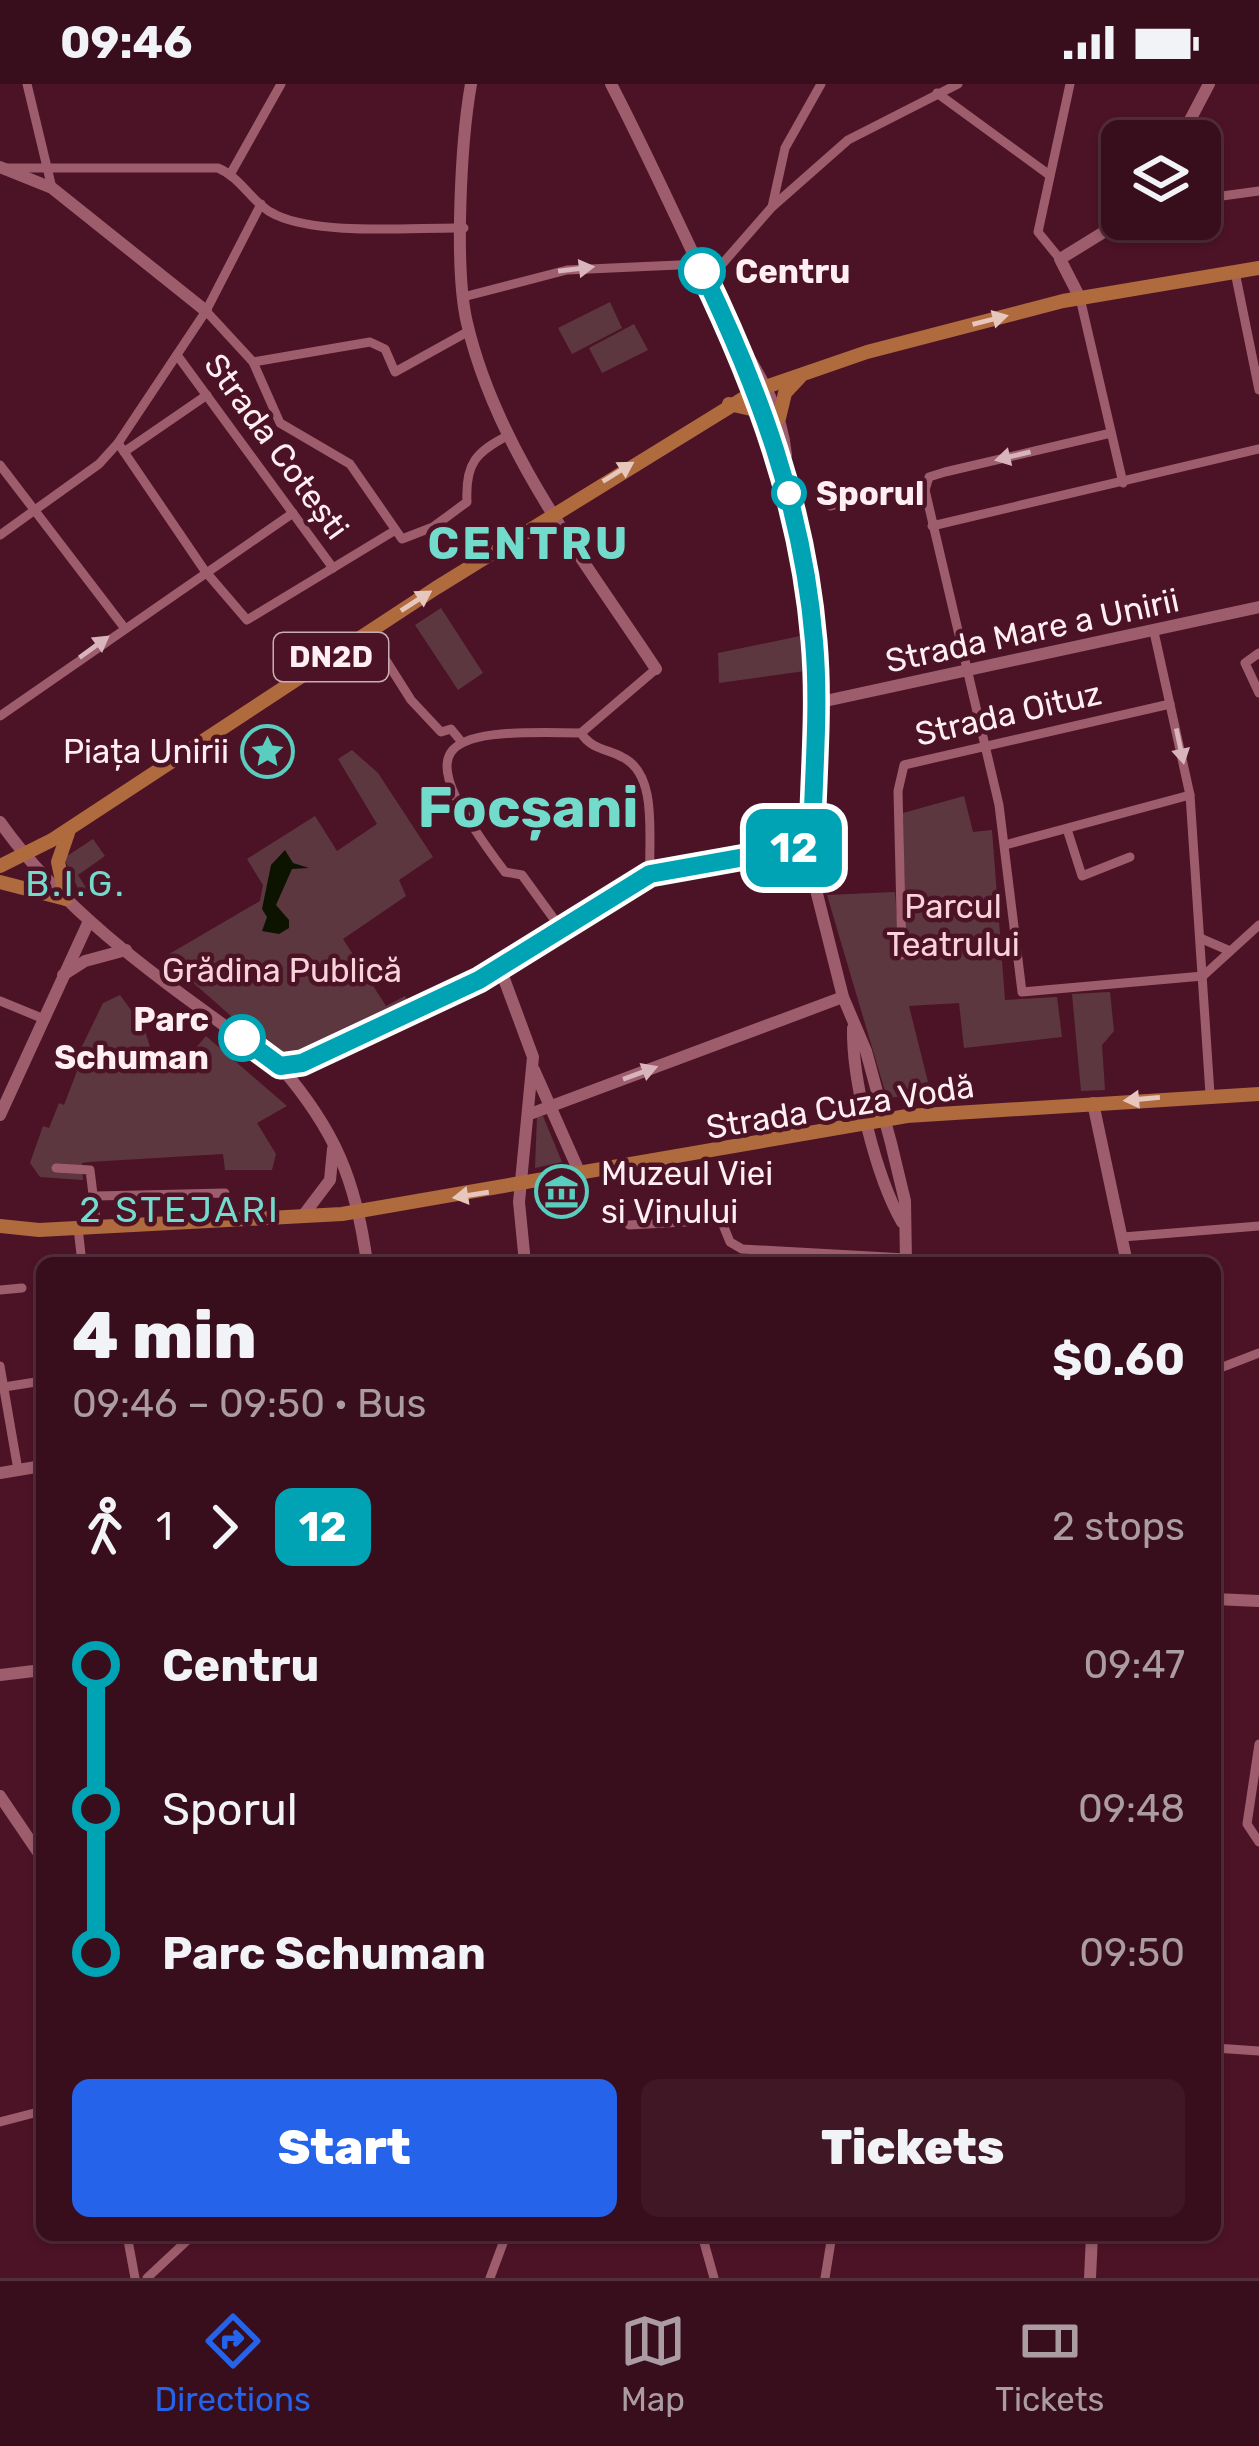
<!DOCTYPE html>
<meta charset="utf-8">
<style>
body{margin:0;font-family:Rubik,sans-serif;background:#401725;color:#f1f3f6;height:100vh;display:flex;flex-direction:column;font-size:45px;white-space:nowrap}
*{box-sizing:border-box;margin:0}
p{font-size:39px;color:#ab9ca3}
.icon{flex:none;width:66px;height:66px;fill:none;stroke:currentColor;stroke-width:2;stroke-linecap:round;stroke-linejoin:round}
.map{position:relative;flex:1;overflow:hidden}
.side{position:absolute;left:36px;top:1173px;width:1185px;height:984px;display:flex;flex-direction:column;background:#390e1c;border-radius:18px;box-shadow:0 3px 9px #0004,0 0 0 3px #532e3b}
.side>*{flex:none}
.badge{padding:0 24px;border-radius:18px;font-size:42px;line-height:78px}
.controls{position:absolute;left:1101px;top:36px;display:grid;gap:24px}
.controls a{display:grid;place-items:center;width:120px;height:120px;border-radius:18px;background:#390e1c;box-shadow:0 3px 9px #0004,0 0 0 3px #532e3b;font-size:60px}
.map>.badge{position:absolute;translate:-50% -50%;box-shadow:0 0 0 6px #fff}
.legs{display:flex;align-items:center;gap:18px;height:132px;padding:0 36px;font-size:39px}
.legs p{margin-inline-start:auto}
.overview{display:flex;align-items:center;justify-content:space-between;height:204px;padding:0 36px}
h1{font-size:66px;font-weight:800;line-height:90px}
.primary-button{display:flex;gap:24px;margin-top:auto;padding:24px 36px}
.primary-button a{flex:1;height:138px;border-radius:18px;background:#2563eb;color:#fff;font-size:48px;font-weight:800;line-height:138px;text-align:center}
.primary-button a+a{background:#401725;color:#f1f3f6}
ul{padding:0 36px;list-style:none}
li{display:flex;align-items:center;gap:42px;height:144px;font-size:45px}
li i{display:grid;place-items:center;width:18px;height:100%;margin:0 15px;background:currentColor}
li i::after{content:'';width:30px;height:30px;margin:-15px;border:9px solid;border-radius:50%;background:#390e1c}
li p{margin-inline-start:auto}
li:first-child i{background:linear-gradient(#0000 50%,currentColor 0)}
li:last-child i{background:linear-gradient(currentColor 50%,#0000 0)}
.status{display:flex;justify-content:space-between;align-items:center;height:84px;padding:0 60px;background:#390e1c;direction:ltr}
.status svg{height:33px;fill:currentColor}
.tabs{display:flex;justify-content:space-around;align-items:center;height:168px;border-top:3px solid #532e3b;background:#390e1c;font-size:33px;color:#ab9ca3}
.tabs a{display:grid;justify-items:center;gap:6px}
.tabs .current{color:#2563eb}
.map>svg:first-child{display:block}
</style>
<div class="status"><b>09:46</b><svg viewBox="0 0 49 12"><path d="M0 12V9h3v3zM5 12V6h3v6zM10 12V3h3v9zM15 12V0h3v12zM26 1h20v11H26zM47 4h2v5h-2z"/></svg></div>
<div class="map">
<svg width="1259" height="2194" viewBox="0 0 1259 2194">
<rect width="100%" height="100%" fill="#4c1326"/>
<g fill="#5c3740">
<path d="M610 218 622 244 572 270 558 244Z"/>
<path d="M634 240 648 266 602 289 589 264Z"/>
<path d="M441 524 483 589 458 606 415 541Z"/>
<path d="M800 552 805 587 719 599 718 569Z"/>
<path d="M352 666 378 689 433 773 399 796 406 812 343 855 386 922 405 912 410 922 310 970 281 976 164 873 260 817 263 801 247 775 315 732 337 767 377 740 338 675Z"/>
<path d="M964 712 973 748 992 746 1005 916 1057 913 1062 953 964 964 959 919 909 922 931 1010 887 1014 827 811 895 808 900 875H906L903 729Z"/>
<path d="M93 755 105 772 78 791 88 807 81 811 64 774Z"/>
<path d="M1110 908 1114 947 1102 961 1105 1006 1081 1007 1072 910Z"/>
<path d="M120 911 144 944 158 988 188 973 206 952 287 1022 257 1039 276 1070 272 1086H225L223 1070 89 1078 82 1079 83 1096 40 1093 30 1079 43 1042 49 1044 59 1019 64 1021 77 987 72 983 103 919Z"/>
<path d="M543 1032 562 1078 535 1084 537 1033Z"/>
</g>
<path fill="#0c1400" d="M285 766 293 779 309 784 292 785 276 821 289 836V844L279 850 262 847 267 833 262 825 271 781Z"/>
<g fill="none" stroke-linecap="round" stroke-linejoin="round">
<g stroke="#9e5d6d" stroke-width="9">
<path d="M27 0 52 104"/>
<path d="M937 9 1048 90"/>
<path d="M4 84H218C242 94 253 121 276 131 321 152 413 143 464 144"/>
<path d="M231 89 281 0"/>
<path d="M1200 115 1259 107"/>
<path d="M772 123 785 64 821 0"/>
<path d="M1060 175 1038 148 1070 0"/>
<path d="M1235 188 1259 306"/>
<path d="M463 213 567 186 723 179 772 123 848 56 958 0"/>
<path d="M1080 214 1123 399"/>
<path d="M206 227 253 278 280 339 350 380 402 455 433 443 467 418C465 379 476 368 509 351"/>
<path d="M177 271 333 484"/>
<path d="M253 278 370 258 385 265 395 288 469 247"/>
<path d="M118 359 205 487 247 536 394 447"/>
<path d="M124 368 207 311"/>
<path d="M0 381 123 542"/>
<path d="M925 406 999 721 1022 908 1203 892 1259 841"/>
<path d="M925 406 929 393 945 388 1111 349"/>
<path d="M830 422 904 405 925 406"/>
<path d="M932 442 1259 365"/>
<path d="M0 451 99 380 118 359 206 227 261 120"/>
<path d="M368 548 411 616 441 648 451 645 460 656"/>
<path d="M1154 548 1190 711 1210 1010"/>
<path d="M1259 569 1245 579 1259 609"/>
<path d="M0 632 293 429"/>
<path d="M581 649 656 585"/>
<path d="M1067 745 1082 792 1130 773"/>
<path d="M1005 761 1190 711"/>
<path d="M562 846 522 791 505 788C408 659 432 645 581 649 591 665 607 665 622 673 659 690 648 755 650 790"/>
<path d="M1200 854 1230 867"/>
<path d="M902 871 898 707 904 681 1170 620"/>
<path d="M0 917 44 935"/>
<path d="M56 1084 90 1086 97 1143"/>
<path d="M96 1112 225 1109 220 1136"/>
<path d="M629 1141 721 1136 730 1158 742 1165 906 1174"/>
<path d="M78 1144 82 1179"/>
<path d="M1123 1153 1259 1142"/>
<path d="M0 1206 22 1204"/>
<path d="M0 1282 18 1386"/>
<path d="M1215 1286 1259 1269"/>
<path d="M4 1303 42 1297"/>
<path d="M1259 1660 1247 1740 1259 1758"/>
<path d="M1215 1964 1259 1967"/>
<path d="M0 2038 42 2027"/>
<path d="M127 2151 135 2194"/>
<path d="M702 2151 714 2194"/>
<path d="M147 2194 193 2151"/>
<path d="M490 2194 506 2151"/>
<path d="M825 2194 832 2151"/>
</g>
<g stroke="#9e5d6d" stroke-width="12">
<path d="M471 0C461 57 454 184 467 239 497 367 585 477 656 585"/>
<path d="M611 0C647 69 679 141 713 211 740 266 780 308 786 371"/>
<path d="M1179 57 1209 0"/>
<path d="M0 83 52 104 206 227"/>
<path d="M1080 214 1060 175 1125 135"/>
<path d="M724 231 787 395 814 553 813 794 843 913 866 967 891 1059 905 1117 906 1179"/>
<path d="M816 619 1259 523"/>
<path d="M0 738C72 840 180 908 280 982 335 1046 356 1096 367 1179"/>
<path d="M500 884 533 973 519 1118 525 1179"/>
<path d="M63 891 85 877 126 866"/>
<path d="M853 944C852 996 876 1093 902 1138"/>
<path d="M280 982 302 979 480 896 650 790 812 761"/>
<path d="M534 986 581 1092"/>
<path d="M1093 1019 1127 1179"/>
<path d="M530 1030 843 913"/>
<path d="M0 1031 89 837"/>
<path d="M302 1133 330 1096 333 1065"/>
<path d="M0 1389 42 1382"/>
<path d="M1215 1515 1259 1517"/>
<path d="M0 1591 42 1586"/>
<path d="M0 1712 42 1774"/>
<path d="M1090 2194 1092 2151"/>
</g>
<g stroke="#af6a3e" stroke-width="14">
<path d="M729 320 760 327 770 341"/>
<path d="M779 334 785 309 800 293"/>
<path d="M0 782 52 756 436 504 757 306 867 268 1063 217 1259 184"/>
<path d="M0 798 66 815"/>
<path d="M66 815 58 778 68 749"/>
<path d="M0 1142 39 1146 342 1130 907 1032 1259 1010"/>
</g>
</g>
<defs><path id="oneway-solid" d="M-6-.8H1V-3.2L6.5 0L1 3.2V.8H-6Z" transform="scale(3)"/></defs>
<g fill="#d8b5bd">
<use href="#oneway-solid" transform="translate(576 185) rotate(-7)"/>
<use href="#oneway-solid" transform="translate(1013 372) rotate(167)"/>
<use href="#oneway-solid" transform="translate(94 563) rotate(-36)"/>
<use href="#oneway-solid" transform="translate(1180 662) rotate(78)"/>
<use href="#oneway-solid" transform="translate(640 989) rotate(-20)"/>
</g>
<g fill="#e7c7bc">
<use href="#oneway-solid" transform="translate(990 236) rotate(-14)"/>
<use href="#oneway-solid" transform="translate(618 388) rotate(-32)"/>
<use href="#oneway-solid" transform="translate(416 517) rotate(-33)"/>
<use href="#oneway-solid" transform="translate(1142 1015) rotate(175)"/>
<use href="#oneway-solid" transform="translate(471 1111) rotate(171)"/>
</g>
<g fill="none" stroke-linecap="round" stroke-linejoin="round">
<defs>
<path id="line-1" d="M242 954 280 982 302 979 479 896 650 790 812 761C813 693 820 624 814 557 803 424 759 305 702 187"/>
</defs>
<use href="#line-1" stroke="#fff" stroke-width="27"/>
<use href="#line-1" stroke="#00a3b4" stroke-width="18"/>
</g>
<defs>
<symbol id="sight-ring" viewBox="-11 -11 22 22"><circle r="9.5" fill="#4c1326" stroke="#59cebf" stroke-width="1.5"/><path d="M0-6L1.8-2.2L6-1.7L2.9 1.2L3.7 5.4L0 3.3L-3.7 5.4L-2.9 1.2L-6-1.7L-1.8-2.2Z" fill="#59cebf"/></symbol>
<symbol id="museum-ring" viewBox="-11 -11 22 22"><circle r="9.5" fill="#4c1326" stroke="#59cebf" stroke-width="1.5"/><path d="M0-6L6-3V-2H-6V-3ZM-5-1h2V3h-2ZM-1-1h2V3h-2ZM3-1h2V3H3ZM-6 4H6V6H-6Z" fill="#59cebf"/></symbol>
</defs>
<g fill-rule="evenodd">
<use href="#sight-ring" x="238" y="638" width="59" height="59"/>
<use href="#museum-ring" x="532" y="1078" width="59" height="59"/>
</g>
<g fill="#fff" stroke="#00a3b4" stroke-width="6">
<circle cx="702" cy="187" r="21"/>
<circle cx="789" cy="409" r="15"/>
<circle cx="242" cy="954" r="21"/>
</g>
<g text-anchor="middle" stroke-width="9" stroke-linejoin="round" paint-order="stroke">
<rect fill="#4c1326" stroke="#c9adb5" stroke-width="3" x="274" y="549" width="114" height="48" rx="9"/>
<g font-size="30" font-weight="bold" fill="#ffeff2">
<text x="331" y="583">DN2D</text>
</g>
<g font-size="33" font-weight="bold" fill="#ffeff2" stroke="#4c1326" text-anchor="start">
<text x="735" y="199">Centru</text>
<text x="816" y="421">Sporul</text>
<text x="209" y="947" text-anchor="end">Parc<tspan x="209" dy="38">Schuman</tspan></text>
</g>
<g font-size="33" fill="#ffeff2" stroke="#4c1326">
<text transform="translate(277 362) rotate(54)" y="12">Strada Cotești</text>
<text transform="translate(1032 546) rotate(-12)" y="12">Strada Mare a Unirii</text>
<text transform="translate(1008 629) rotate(-13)" y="12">Strada Oituz</text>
<text transform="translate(840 1022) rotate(-9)" y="12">Strada Cuza Vodă</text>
</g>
<g font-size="33" fill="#ffeff2" stroke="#4c1326" text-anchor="end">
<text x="229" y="679">Piața Unirii</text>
<text x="601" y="1101" text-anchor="start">Muzeul Viei<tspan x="601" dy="38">si Vinului</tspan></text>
</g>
<g font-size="33" fill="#fad2da" stroke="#4c1326">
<text x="953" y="834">Parcul<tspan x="953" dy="38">Teatrului</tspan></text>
<text x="282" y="898">Grădina Publică</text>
</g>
<g font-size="36" letter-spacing="3" fill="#72dbcc" stroke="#4c1326">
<text x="76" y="812">B.I.G.</text>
<text x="180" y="1138">2 STEJARI</text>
</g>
<g font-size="45" font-weight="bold" letter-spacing="3" fill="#72dbcc" stroke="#4c1326">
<text x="529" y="475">CENTRU</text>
</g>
<g font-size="57" font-weight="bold" fill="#72dbcc" stroke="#4c1326">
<text x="528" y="743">Focșani</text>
</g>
</g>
</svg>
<div class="controls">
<a><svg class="icon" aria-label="layers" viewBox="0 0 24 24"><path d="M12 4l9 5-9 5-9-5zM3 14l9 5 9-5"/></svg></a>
</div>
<b class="badge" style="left:794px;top:764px;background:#00a3b4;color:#fff">12</b>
<section class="side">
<div class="overview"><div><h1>4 min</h1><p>09:46 – 09:50 · Bus</p></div><b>$0.60</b></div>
<div class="legs"><svg class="icon" aria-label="walk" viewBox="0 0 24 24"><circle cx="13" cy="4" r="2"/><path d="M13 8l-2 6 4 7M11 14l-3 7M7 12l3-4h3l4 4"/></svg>1<svg class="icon" aria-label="forward" viewBox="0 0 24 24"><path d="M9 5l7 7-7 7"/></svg><b class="badge" style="background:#00a3b4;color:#fff">12</b><p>2 stops</p></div>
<ul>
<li><i style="color:#00a3b4"></i><b>Centru</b><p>09:47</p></li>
<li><i style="color:#00a3b4"></i><span>Sporul</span><p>09:48</p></li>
<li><i style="color:#00a3b4"></i><b>Parc Schuman</b><p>09:50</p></li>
</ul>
<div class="primary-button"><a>Start</a><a>Tickets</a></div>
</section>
</div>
<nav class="tabs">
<a class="current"><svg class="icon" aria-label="directions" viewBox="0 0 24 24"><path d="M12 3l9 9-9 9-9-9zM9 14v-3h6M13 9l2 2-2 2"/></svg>Directions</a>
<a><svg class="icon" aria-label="map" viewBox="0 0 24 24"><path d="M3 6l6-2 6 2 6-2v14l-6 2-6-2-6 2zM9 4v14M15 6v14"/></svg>Map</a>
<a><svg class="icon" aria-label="tickets" viewBox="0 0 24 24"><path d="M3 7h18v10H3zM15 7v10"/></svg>Tickets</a>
</nav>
